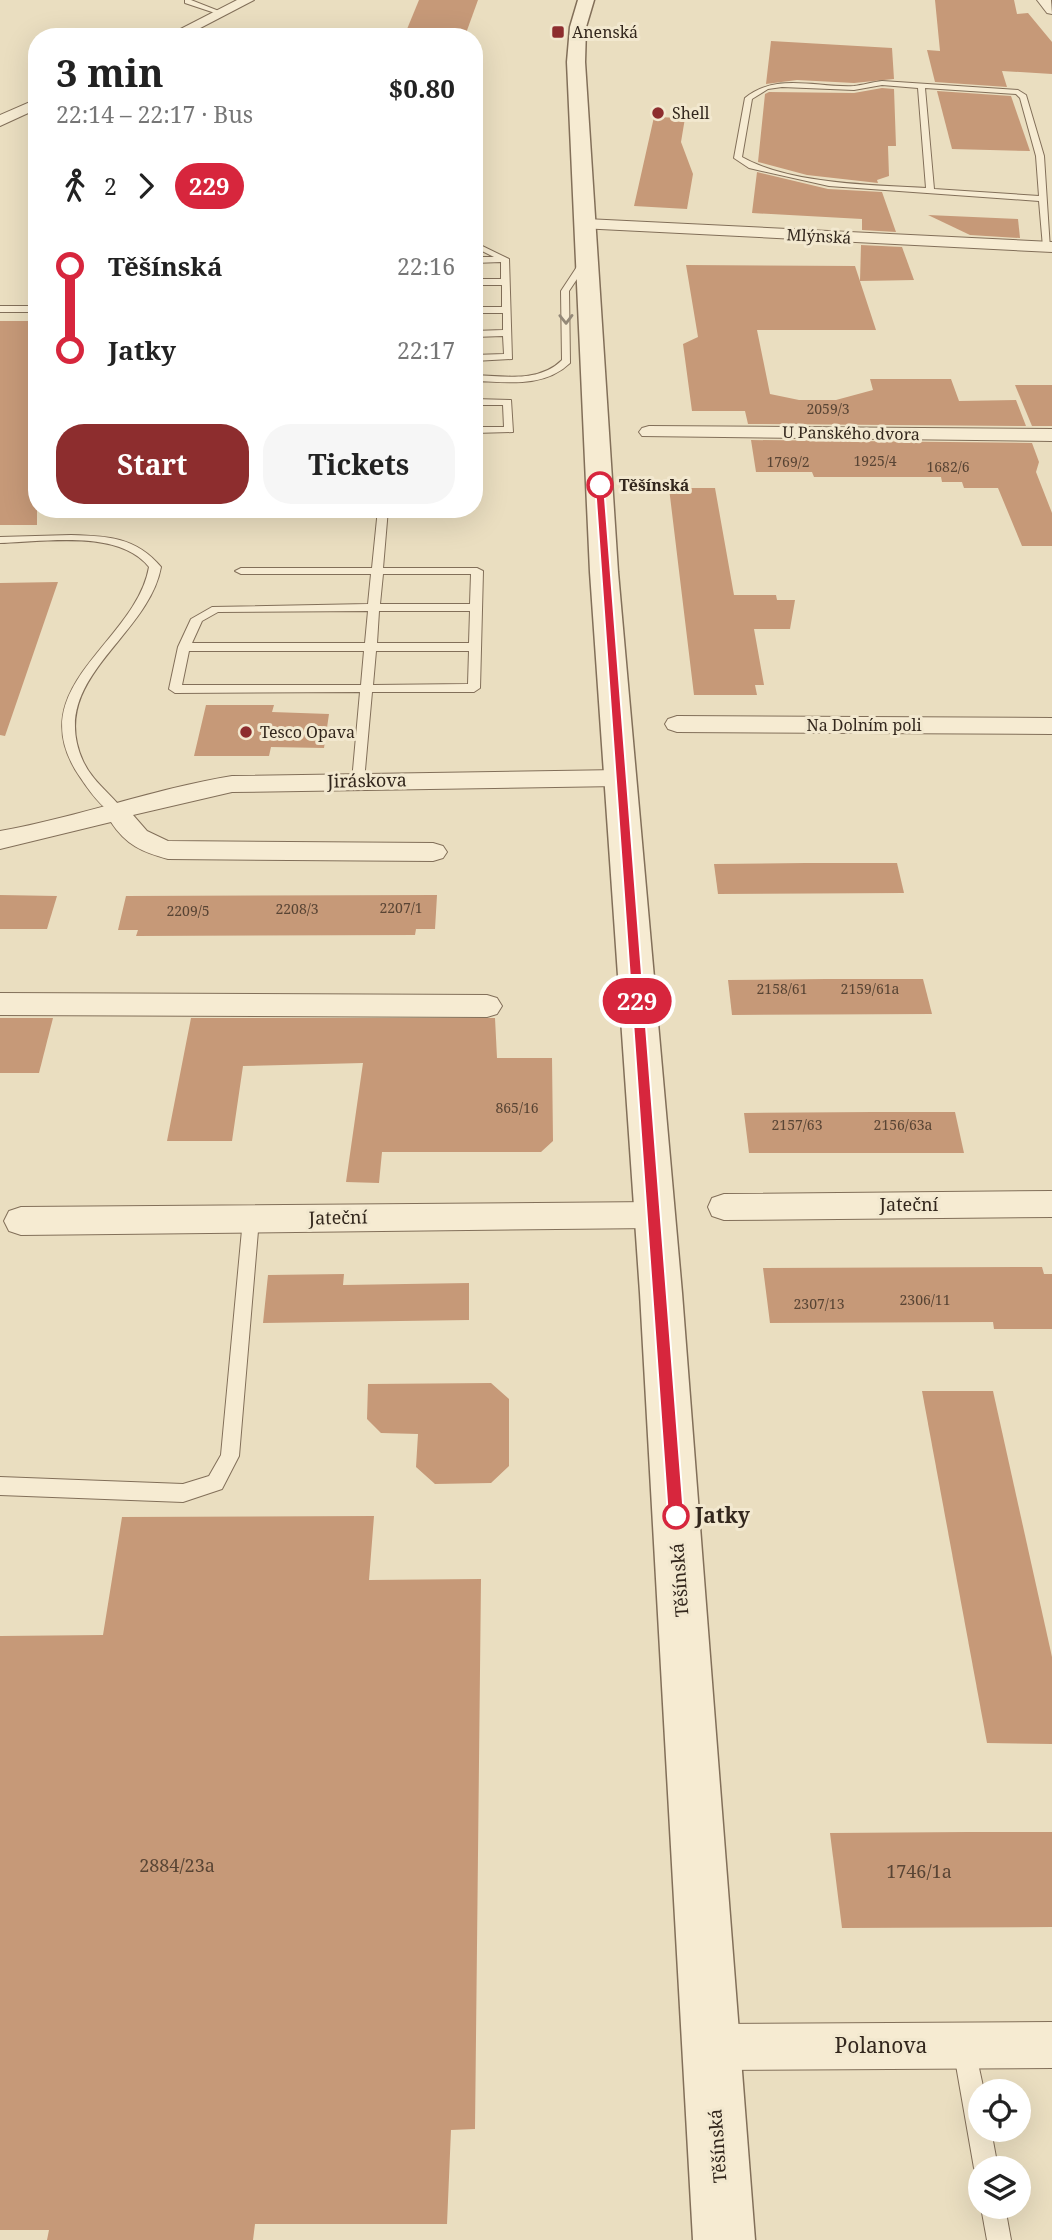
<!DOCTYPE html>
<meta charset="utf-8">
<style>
body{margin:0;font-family:"Noto Serif",serif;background:#f6f6f6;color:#222;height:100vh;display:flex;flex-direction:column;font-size:26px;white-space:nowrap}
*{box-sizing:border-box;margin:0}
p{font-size:23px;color:#767676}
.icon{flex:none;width:38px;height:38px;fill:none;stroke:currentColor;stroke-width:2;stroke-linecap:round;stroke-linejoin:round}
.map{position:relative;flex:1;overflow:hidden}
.drawer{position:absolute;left:28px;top:28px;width:455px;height:490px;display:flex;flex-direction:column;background:#fff;border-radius:28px;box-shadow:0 7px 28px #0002}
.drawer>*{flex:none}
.badge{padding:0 14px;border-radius:23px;font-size:24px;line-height:46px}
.fabs{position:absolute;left:968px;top:2079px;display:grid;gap:14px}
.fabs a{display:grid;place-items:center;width:63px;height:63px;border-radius:50%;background:#fff;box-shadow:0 7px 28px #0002;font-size:35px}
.map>.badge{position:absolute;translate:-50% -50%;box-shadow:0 0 0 4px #fff}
.legs{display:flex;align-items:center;gap:10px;height:77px;padding:0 28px;font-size:23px}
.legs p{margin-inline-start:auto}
.headline{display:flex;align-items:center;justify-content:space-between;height:119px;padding:0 28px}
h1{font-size:38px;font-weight:700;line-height:52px}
.cta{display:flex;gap:14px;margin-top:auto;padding:14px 28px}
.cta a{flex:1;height:80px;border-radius:28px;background:#8d2d2e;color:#fff;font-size:28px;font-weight:700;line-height:80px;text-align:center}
.cta a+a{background:#f6f6f6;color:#222}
ul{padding:0 28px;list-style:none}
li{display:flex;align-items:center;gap:24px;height:84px;font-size:26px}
li i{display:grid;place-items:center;width:10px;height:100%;margin:0 9px;background:currentColor}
li i::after{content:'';width:18px;height:18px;margin:-9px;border:5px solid;border-radius:50%;background:#fff}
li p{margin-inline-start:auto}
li:first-child i{background:linear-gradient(#0000 50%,currentColor 0)}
li:last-child i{background:linear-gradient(currentColor 50%,#0000 0)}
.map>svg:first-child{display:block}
</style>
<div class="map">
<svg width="1052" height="2240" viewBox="0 0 1052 2240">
<rect width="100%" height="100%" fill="#eadec0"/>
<g fill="#c69978">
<path d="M419 0H478L465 36 405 34Z"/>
<path d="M935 0H1014L1017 14 1028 13 1052 42V74L1002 71 1007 87 935 82 927 50 940 51Z"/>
<path d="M771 41 892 48 894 79 854 83 797 80 766 84Z"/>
<path d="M882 88 894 89 896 146H888L889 176 877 180 878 183 807 175 758 162 765 94 769 92 854 93Z"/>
<path d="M937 91 1011 96 1030 151 952 149Z"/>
<path d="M654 117 685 118 681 142 693 174 687 209 634 206Z"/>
<path d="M757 172 828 189 882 192 896 232 862 230V219L752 213Z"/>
<path d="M928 215 1018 219 1020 238 970 235Z"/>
<path d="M861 245 902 247 914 280 860 281Z"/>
<path d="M686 265 855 266 876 330H757L770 394 799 400H836L873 390 870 379H951L959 401 1016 400 1026 426 748 424 745 411H692L683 344 698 337Z"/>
<rect x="0" y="321" width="37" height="204"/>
<path d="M1015 385H1052V426H1032Z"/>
<path d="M751 440 1032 443 1039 462 1036 472 1052 513V546H1022L998 488H964L962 482H942L941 477H814L812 472H756Z"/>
<path d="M669 488H715L734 595H776L777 600H795L790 629H754L764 685H755L757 695H694Z"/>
<path d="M58 582 5 736 0 735V583Z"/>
<path d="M206 705H274L272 712 329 714 324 748 271 747 269 756H194Z"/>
<path d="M806 863H897L904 893 718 894 714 864Z"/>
<path d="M0 895 57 896 47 929H0Z"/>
<path d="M437 895 435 929H416L415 935 136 936 138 930H118L126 896Z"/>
<path d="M826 979H923L932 1014 732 1015 728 980Z"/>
<path d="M0 1018H53L39 1073H0Z"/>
<path d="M191 1018H495L497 1058H552L553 1141 541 1152H382L379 1183 346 1182 363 1063 243 1066 232 1141H167Z"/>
<path d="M873 1112H955L964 1153H749L744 1113Z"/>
<path d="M1042 1267 1044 1274H1052V1329H994L993 1322 770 1323 763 1268Z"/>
<path d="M344 1274 343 1285 469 1283V1320L263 1323 268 1275Z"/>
<path d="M491 1383 509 1399V1466L491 1483 435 1484 416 1467 418 1434 381 1433 367 1419 368 1384Z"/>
<path d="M922 1391H993L1052 1657V1744L987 1743Z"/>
<path d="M374 1516 369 1580 481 1579 475 2129 451 2130 447 2224H255L253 2240H47L49 2230H0V1636L103 1635 122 1517Z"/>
<path d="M967 1832H1052V1927L842 1928 830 1833Z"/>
</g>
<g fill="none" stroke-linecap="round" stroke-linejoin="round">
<defs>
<g id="service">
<path d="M185 0H191L224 13 221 15 185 3Z"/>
<path d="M882 81 1018 90 1026 95 1044 156 1050 249 1043 247 1039 201 829 186 749 168 734 158 745 98C776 72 817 88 854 86 863 85 873 82 882 81ZM882 85 918 88 926 188C872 185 789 184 742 157L752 99 768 89 782 87 854 90ZM925 88 1016 94 1020 98 1036 156 1039 196 934 189Z"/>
<path d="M474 242 509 259 512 359 474 361V355L504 354 503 336 474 337V331L503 330V313H474V307H502V285H474V279H501V262L474 263V257H494L474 247Z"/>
<path d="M584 256 591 258 569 291 570 363C544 388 508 382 474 381V375C504 376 539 383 562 360L561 291Z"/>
<rect x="0" y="306" width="37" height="6"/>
<path d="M474 399 511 400 513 432 474 433V427H504L503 405H474Z"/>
<path d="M378 509H388L383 568H477L483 571 480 688 474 692H372L364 781 358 785 352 781 360 692 175 693 169 689 178 647 191 619 212 607 368 604 371 574H241L235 571 241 568H372ZM383 574H471L470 604H380ZM368 611 365 643H192L202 621 218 612ZM379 611H470L469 643H377ZM189 651H364L361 685H182ZM376 651H469L468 684 373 685Z"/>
<path d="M71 535C108 536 136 537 161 567 148 638 46 679 83 761 92 781 111 794 124 811L117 815C103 811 88 789 80 777 18 687 136 643 149 567 119 529 44 542 0 543V537Z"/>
<path d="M251 1212 257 1214 259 1219 239 1456 222 1489 183 1502 0 1495V1477L183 1484 209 1476 221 1455 243 1219 245 1214Z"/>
<path d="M965 2036 973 2040 984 2091H980V2130H991L998 2168H980V2178L974 2168 953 2048 957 2040Z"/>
<path d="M981 2207H1005L1011 2240H987Z"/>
</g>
<g id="minor">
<path d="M237 0H254L183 37H165Z"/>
<path d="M1037 0H1051L1052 14 1047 13Z"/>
<path d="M37 99V109L0 126V115Z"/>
<path d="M586 219 1052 242V252L580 228 578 224Z"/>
<path d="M649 426 1052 429V441L642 436 639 432 642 428Z"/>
<path d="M677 716 1052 718V734L677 732 668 729 665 724 668 719Z"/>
<path d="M619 770 628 772 632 778 628 784 619 786 232 792 133 815 147 831 168 841 433 843 443 846 447 852 443 858 433 861 168 859C142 852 126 845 111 822L0 849V831C79 817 153 789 232 776Z"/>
<path d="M0 993 487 995 497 998 502 1006 497 1014 487 1017 0 1015Z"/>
<path d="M1052 1191V1217L724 1220 712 1216 708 1207 712 1198 724 1194Z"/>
<path d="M654 1202 666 1205 671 1215 666 1225 654 1228 21 1235 9 1231 4 1221 9 1211 21 1207Z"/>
<path d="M1052 2022V2068L711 2070 694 2064 688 2047 694 2030 711 2024Z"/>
</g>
<path id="tertiary" d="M578 0H594L586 27 585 62 618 572 682 1293 755 2240H693L640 1293 590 572 567 62 570 27Z"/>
</defs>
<use href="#service" stroke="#826f59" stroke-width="2"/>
<use href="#minor" stroke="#826f59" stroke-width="2"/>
<use href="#tertiary" stroke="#826f59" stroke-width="3"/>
<use href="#service" fill="#f6ebd2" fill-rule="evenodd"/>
<use href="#minor" fill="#f6ebd2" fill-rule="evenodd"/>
<use href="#tertiary" fill="#f6ebd2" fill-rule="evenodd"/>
</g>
<defs><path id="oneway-chevron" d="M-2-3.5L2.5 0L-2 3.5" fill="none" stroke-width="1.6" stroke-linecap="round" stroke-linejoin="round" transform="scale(1.75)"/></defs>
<use stroke="#948978" href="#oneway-chevron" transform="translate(566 319) rotate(89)"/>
<path fill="#d7263d" stroke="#fff" stroke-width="2" d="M600 482 604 485 684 1516 682 1521 676 1524 670 1521 668 1516 595 485Z"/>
<g fill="#8d2d2e" stroke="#f2e8cf" stroke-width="2.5">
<rect x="551" y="25" width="14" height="14" rx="3.5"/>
<circle cx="658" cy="113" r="7"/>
<circle cx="246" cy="732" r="7"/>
</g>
<g fill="#fff" stroke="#d7263d" stroke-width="3.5">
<circle cx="600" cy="485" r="12"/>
<circle cx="676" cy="1516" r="12"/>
</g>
<g text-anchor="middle" stroke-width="6" stroke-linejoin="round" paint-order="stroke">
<g font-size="14" fill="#584434">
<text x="828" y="414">2059/3</text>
<text x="875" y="466">1925/4</text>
<text x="788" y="467">1769/2</text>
<text x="948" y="472">1682/6</text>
<text x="401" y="913">2207/1</text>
<text x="297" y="914">2208/3</text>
<text x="188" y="916">2209/5</text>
<text x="782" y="994">2158/61</text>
<text x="870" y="994">2159/61a</text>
<text x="517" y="1113">865/16</text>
<text x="797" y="1130">2157/63</text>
<text x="903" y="1130">2156/63a</text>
<text x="925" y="1305">2306/11</text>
<text x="819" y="1309">2307/13</text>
</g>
<g font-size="16" fill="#33271d" stroke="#f2e8cf" text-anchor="start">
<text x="572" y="38">Anenská</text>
<text x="672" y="119">Shell</text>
<text x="260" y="738">Tesco Opava</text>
</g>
<g font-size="16" fill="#33271d" stroke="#f2e8cf">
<text transform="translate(819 236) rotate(3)" y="6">Mlýnská</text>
<text transform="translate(851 433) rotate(1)" y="6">U Panského dvora</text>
<text x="864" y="731">Na Dolním poli</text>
</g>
<g font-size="16" font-weight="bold" fill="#33271d" stroke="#f2e8cf" text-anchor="start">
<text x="619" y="491">Těšínská</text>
</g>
<g font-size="18" fill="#33271d" stroke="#f2e8cf">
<text transform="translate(367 781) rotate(-1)" y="6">Jiráskova</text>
<text x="909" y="1211">Jateční</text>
<text transform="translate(338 1218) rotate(-1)" y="6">Jateční</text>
<text transform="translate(680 1580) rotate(-94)" y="6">Těšínská</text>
<text transform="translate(718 2146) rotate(-94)" y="6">Těšínská</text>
</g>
<g font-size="18" fill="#584434">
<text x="177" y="1872">2884/23a</text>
<text x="919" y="1878">1746/1a</text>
</g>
<g font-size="21" font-weight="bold" fill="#33271d" stroke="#f2e8cf" text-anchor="start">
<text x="695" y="1523">Jatky</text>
</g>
<g font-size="21" fill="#33271d" stroke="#f2e8cf">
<text x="881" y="2053">Polanova</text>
</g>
</g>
</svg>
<div class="fabs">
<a><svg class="icon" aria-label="locate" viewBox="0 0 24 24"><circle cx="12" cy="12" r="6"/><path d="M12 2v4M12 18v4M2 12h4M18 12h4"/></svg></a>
<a><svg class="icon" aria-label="layers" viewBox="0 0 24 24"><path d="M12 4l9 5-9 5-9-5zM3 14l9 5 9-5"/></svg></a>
</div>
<b class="badge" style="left:637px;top:1001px;background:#d7263d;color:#fff">229</b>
<section class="drawer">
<div class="headline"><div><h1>3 min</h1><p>22:14 – 22:17 · Bus</p></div><b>$0.80</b></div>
<div class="legs"><svg class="icon" aria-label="walk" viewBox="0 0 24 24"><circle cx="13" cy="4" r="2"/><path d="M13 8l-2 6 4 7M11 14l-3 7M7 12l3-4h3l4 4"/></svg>2<svg class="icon" aria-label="forward" viewBox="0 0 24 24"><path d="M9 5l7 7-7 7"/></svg><b class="badge" style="background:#d7263d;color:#fff">229</b></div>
<ul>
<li><i style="color:#d7263d"></i><b>Těšínská</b><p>22:16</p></li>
<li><i style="color:#d7263d"></i><b>Jatky</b><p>22:17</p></li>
</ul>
<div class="cta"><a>Start</a><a>Tickets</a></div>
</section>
</div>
